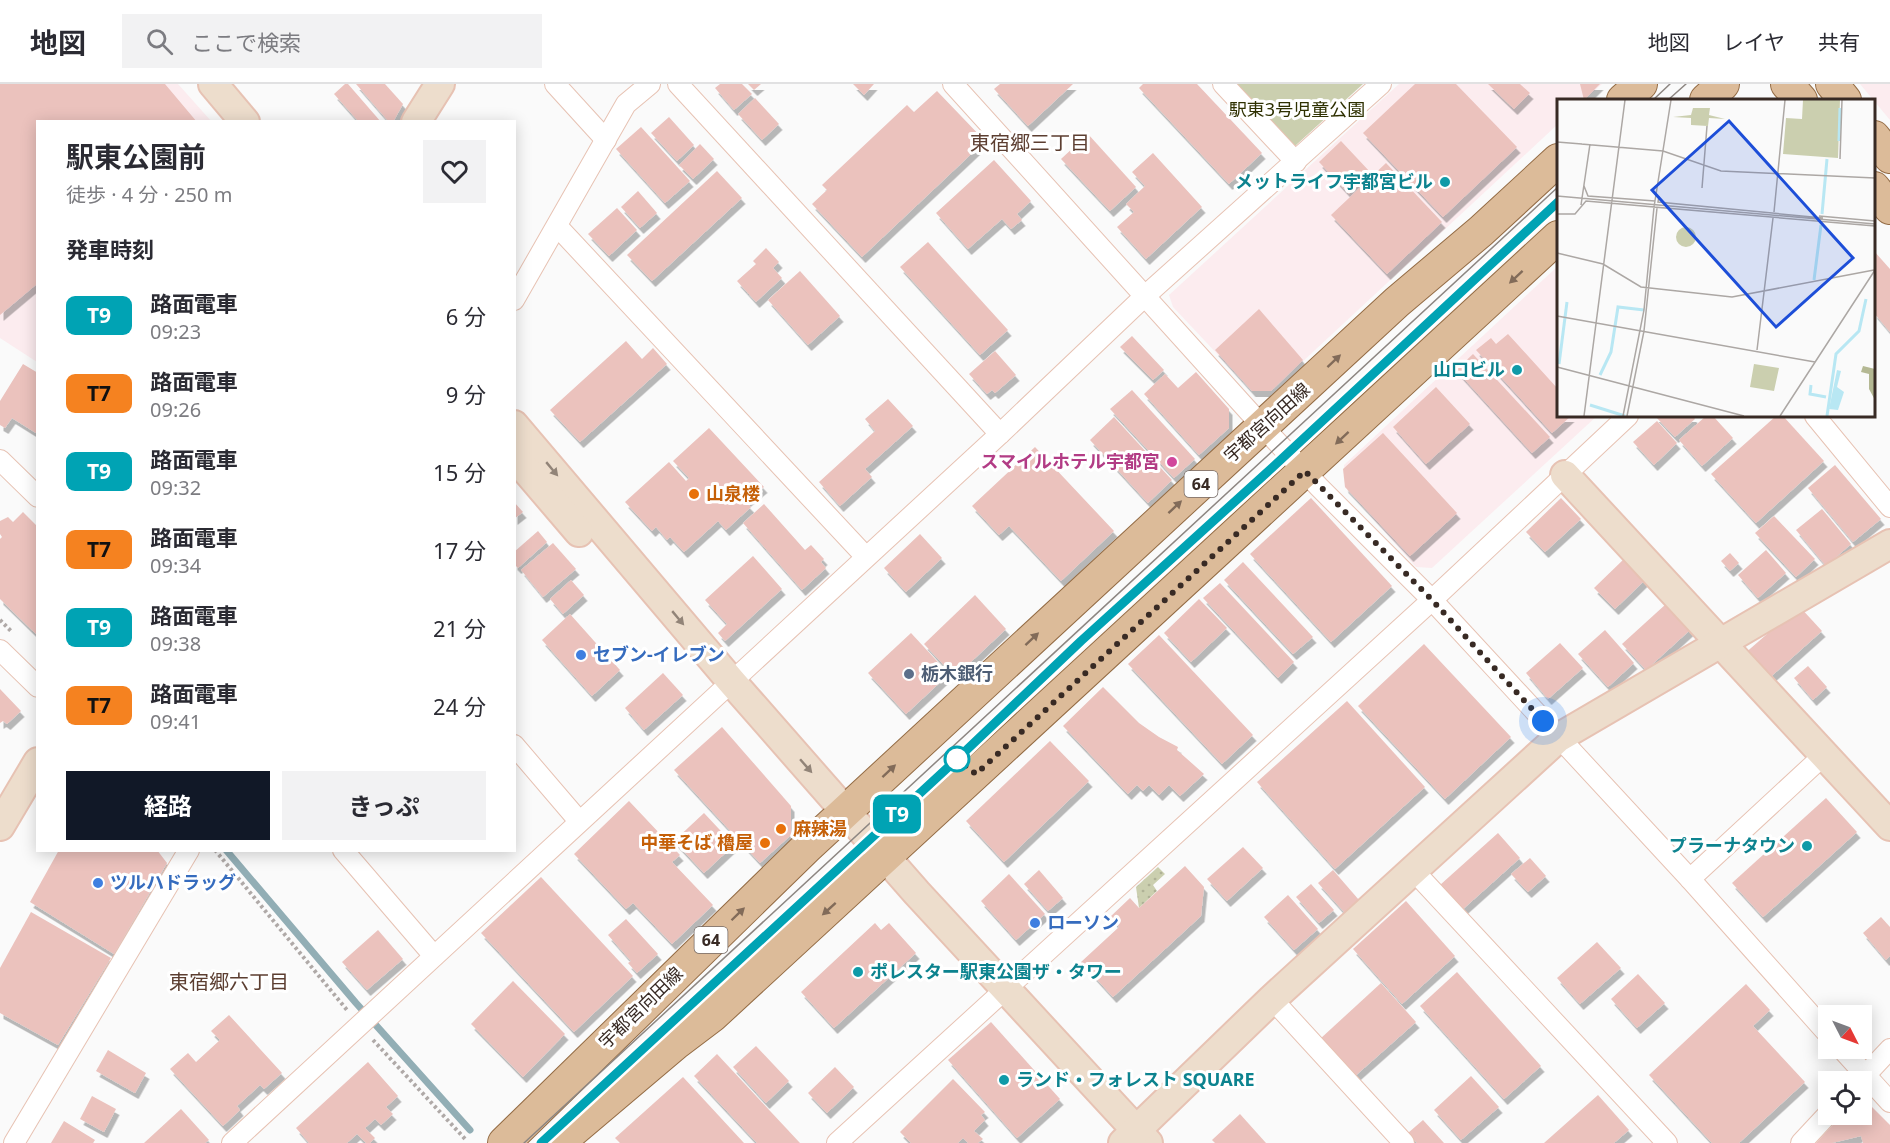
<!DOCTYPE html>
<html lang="ja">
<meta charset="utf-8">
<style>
body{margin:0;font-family:"Noto Sans","Noto Sans JP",sans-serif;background:#f2f2f3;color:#2b2b33;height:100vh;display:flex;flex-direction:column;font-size:22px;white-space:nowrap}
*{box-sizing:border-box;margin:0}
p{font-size:20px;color:#7c7c81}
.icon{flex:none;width:33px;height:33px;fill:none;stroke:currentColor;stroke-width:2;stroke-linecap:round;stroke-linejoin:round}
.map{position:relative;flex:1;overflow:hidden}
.sheet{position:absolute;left:36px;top:36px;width:480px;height:732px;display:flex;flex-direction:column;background:#fff;border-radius:0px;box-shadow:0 3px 15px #0003}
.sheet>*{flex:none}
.badge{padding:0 12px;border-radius:9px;font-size:21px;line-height:39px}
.needle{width:39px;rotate:132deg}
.tools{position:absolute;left:1818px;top:921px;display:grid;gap:12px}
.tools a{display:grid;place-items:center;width:54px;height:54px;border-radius:0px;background:#fff;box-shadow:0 3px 15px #0003;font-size:30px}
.you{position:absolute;width:30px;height:30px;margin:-15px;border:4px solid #fff;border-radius:50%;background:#1a73e8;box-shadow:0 0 0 9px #1a73e833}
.map>.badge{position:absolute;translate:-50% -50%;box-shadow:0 0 0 3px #fff}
h2{padding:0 30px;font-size:22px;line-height:54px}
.round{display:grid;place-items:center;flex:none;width:63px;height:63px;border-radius:0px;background:#f2f2f3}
.headline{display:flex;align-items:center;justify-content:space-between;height:102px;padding:0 30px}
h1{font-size:28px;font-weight:700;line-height:45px}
.primary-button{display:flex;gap:12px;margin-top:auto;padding:12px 30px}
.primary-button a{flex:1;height:69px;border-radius:0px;background:#111827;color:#fff;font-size:24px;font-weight:700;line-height:69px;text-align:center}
.primary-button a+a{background:#f2f2f3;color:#2b2b33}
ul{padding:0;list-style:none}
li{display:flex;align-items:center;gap:18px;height:78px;padding:0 30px}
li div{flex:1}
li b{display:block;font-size:22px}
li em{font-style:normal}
li .badge{min-width:66px;font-weight:700;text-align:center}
header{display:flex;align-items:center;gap:36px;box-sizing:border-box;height:84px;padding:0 30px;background:#fff;border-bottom:2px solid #e1e1e2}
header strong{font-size:28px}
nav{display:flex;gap:33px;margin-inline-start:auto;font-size:21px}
.search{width:420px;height:54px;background:#f2f2f3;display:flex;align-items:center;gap:15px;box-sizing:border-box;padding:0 21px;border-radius:0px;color:#7c7c81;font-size:22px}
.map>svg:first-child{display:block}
</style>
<header>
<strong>地図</strong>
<div class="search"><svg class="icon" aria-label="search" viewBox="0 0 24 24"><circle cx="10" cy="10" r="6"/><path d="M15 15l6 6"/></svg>ここで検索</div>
<nav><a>地図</a><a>レイヤ</a><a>共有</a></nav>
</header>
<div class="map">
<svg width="1890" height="1059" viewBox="0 0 1890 1059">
<defs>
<pattern id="garden-dots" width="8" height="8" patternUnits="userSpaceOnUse" patternTransform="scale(1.5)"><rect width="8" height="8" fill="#cbcfaf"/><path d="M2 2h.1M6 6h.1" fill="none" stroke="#afb296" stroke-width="1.8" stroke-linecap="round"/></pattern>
<filter id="shadow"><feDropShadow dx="3.5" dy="6" stdDeviation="0" flood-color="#0004"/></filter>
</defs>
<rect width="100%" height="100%" fill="#fafafa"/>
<g fill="#fcecef">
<path d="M0 0H178L211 37 38 38 37 278 0 254Z"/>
<path d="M1399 0H1602L1584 16H1558V40L1271 307H1252L1173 223 1169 211Z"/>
<path d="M1860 0H1890V36Z"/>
<path d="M1558 182V332H1597L1432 484 1416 483 1345 403 1344 381Z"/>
</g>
<path fill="#cbcfaf" d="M1236 0H1363L1295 62Z"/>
<path fill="url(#garden-dots)" d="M1158 783 1165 790 1153 801 1157 807 1139 824 1136 803Z"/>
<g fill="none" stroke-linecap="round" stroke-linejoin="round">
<path stroke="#92aeb5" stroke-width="7" d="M226 766 356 919 470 1046"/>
</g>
<g fill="#ebc2bd" filter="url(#shadow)">
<path d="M0 0H165L197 38H38V199L0 231Z"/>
<path d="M345 0H348L381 38H359L334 10Z"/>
<path d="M356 0H385L403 20 393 38H389Z"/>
<path d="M720 0H742L752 10 734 26 715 4Z"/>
<path d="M748 0H761L754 6Z"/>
<path d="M853 0H874L864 11Z"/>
<path d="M1000 0H1073L1028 42 994 5Z"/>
<path d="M1143 0H1197L1262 69 1229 100 1139 4Z"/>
<path d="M1415 0H1456L1517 63 1443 133 1363 49Z"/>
<path d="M1488 0H1520L1530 9 1514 25Z"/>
<path d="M1580 0H1600L1584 16Z"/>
<path d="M937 7 985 57 862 173 812 120 827 106 822 101 907 21 914 28Z"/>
<path d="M755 14 779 40 762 56 738 30Z"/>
<path d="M669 33 694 61 677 77 651 49Z"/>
<path d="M641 43 690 97 665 119 616 65Z"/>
<path d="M1088 50 1136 103 1110 127 1061 75Z"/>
<path d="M1341 57 1371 89 1349 110 1319 78Z"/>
<path d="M700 60 714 75 693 95 679 81Z"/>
<path d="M1153 69 1202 123 1146 175 1117 143 1134 128 1126 120 1145 102 1132 88Z"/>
<path d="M994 76 1031 117 1017 130 1022 136 1011 145 1002 135 968 165 936 129Z"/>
<path d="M1386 79 1442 138 1387 190 1331 131Z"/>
<path d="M717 87 742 114 652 197 627 171Z"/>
<path d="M638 107 657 129 640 144 621 123Z"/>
<path d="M617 124 637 146 609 172 588 150Z"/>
<path d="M928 158 1008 246 980 271 900 183Z"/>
<path d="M766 164 779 178 773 184 782 194 756 218 737 197 756 180 753 177Z"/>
<path d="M1874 167 1890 185V248L1874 229Z"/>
<path d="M800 187 840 232 808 261 768 216Z"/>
<path d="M1259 225 1303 276 1271 307H1252L1215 266Z"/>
<path d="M1508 250 1558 305V332H1571L1552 349 1476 266 1491 254 1496 260Z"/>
<path d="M1132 252 1164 286 1153 296 1120 263Z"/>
<path d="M626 257 642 275 653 264 667 280 580 358 550 326Z"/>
<path d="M995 267 1016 291 995 309 992 306 987 310 969 290Z"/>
<path d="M1473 270 1550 353 1532 369 1456 286Z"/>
<path d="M23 280 38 289 36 349 12 334 5 344 0 341V317Z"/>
<path d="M1196 288 1229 325V344L1199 371 1144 310 1165 290 1178 304Z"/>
<path d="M1436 303 1470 340 1426 380 1393 343Z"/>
<path d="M1132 306 1195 375 1174 394 1110 325Z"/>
<path d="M888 315 913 342 865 385 872 393 840 422 819 398 875 347 865 335Z"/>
<path d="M1655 332H1693L1695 335 1675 353Z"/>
<path d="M1706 332H1713L1733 354 1702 382 1679 356Z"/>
<path d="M1776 332H1783L1824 377 1756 439 1711 390Z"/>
<path d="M1114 333 1172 396 1148 419 1090 356Z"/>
<path d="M1657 337 1677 359 1654 381 1633 358Z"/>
<path d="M709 344 764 403 746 418 751 423 726 446 718 437 684 468 670 453 667 456 656 443 652 447 625 418 669 378 686 397 689 394 673 377Z"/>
<path d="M1383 349 1457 429 1410 472 1345 403 1343 385Z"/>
<path d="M1035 363 1114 447 1061 497 1009 442 999 451 972 422Z"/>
<path d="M1835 381 1881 435 1853 458 1808 404Z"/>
<path d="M1311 414 1392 502 1331 558 1250 470Z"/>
<path d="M1561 414 1581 435 1545 468 1526 448Z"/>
<path d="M514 418 523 428 514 435Z"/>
<path d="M764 420 805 466 811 461 824 475 821 478 826 484 802 506 743 439Z"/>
<path d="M1822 425 1851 460 1826 482 1796 446Z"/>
<path d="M23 428 38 443V552L0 515V455L2 453 0 450V437L8 433 13 438Z"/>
<path d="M1774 432 1815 475 1796 493 1755 449Z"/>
<path d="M538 447 547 458 518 484 514 480V468Z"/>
<path d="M920 450 942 474 906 508 884 484Z"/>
<path d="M553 459 576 485 543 513 521 486Z"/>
<path d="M1766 466 1786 489 1758 514 1738 491Z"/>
<path d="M1730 469 1739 479 1730 487 1721 477Z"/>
<path d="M753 472 782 505 725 557 718 549 727 540 705 516Z"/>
<path d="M1625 474 1646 495 1615 525 1594 504Z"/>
<path d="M1243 478 1313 553 1293 570 1224 496Z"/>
<path d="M571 496 584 511 563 530 550 515Z"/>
<path d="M1220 499 1294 578 1278 594 1203 514Z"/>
<path d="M975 511 1006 545 955 593 924 560Z"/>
<path d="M1199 515 1227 544 1191 578 1164 549Z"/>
<path d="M1666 520 1690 546 1646 586 1622 560Z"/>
<path d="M1799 522 1822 547 1766 597 1743 571Z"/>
<path d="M570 530 620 586 592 612 542 556Z"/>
<path d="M1605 546 1634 579 1608 603 1578 570Z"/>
<path d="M911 549 949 590 906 630 868 589Z"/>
<path d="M1159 551 1253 651 1222 680 1128 580Z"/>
<path d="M1560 559 1583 584 1548 615 1526 589Z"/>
<path d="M1424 560 1511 653 1445 715 1358 622Z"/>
<path d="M1808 582 1827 603 1813 616 1794 594Z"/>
<path d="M663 589 683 611 644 646 625 624Z"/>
<path d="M1103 603 1139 639 1159 653 1178 663 1177 666 1204 690 1180 712 1169 701 1159 711 1149 701 1143 707 1137 701 1128 710 1063 642Z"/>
<path d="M0 605 21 627 7 640 3 637 0 639Z"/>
<path d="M1347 617 1425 703 1335 785 1257 698Z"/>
<path d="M722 643 791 722V751L760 779 674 686Z"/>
<path d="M1050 657 1089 697 1004 778 966 737Z"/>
<path d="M1826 714 1857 748 1763 833 1732 799Z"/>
<path d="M629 717 680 771 672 778 713 821 672 860 633 819 626 825 574 770Z"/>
<path d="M704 729 734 761 704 789 674 757Z"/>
<path d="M1498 749 1520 774 1462 826 1440 801Z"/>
<path d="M1243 763 1263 784 1227 817 1207 795Z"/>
<path d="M59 766H157L167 779 114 870 30 818Z"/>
<path d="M1530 774 1546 792 1528 808 1511 790Z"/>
<path d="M1185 782 1204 803 1201 832 1113 913 1081 878 1119 843 1110 833 1130 814 1139 824Z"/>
<path d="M1039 786 1063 814 1048 827 1024 800Z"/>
<path d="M1333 786 1359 816 1345 829 1318 799Z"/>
<path d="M1009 790 1045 830 1016 856 981 817Z"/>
<path d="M541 793 633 892 574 948 481 849Z"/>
<path d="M1311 800 1334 826 1319 839 1296 813Z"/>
<path d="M1288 811 1318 845 1294 866 1264 833Z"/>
<path d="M1406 817 1455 872 1402 920 1353 865Z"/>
<path d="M31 828 111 874 58 961 0 929V884Z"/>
<path d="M1881 833 1890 843V872L1886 876 1863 849Z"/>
<path d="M626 835 658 870 637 889 628 879 631 877 608 851Z"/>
<path d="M875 839 881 846 889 839 916 869 834 944 801 908Z"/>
<path d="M378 846 403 875 367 906 342 878Z"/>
<path d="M1597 858 1621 884 1580 920 1557 894Z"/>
<path d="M1457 888 1541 982 1504 1015 1420 922Z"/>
<path d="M1638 890 1665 919 1637 944 1611 915Z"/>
<path d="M513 897 565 950 523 993 471 940Z"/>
<path d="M1381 899 1416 938 1354 993 1320 955Z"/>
<path d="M1746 900 1770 926 1753 942 1805 998 1739 1059H1712L1649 991Z"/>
<path d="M229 931 282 989 264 1005 260 1001 237 1022 240 1026 223 1042 170 985 188 969 196 978 220 956 211 947Z"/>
<path d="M991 938 1060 1015 1017 1054 948 976Z"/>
<path d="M756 962 789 997 766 1019 733 983Z"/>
<path d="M108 966 146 989 135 1009 96 987Z"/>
<path d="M717 970 800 1059H757L694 992Z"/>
<path d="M368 978 398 1012 386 1023 393 1030 381 1041 375 1035 365 1044 375 1054 370 1059H366L357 1050 347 1059H309L296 1044Z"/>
<path d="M835 983 854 1003 827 1029 808 1009Z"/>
<path d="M1471 992 1499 1023 1461 1056 1434 1026Z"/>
<path d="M683 993 744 1059H620L615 1054Z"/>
<path d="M953 995 985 1028 981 1031 985 1036 974 1047 983 1055 978 1059H968L963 1054 958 1059H911L900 1048Z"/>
<path d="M1598 1011 1629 1046 1614 1059H1544Z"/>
<path d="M92 1012 116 1025 104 1048 80 1035Z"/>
<path d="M1862 1015H1864L1890 1041V1059H1863L1861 1052 1832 1059H1816L1843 1030H1862Z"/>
<path d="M181 1025 209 1056 205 1059H144Z"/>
<path d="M1240 1030 1266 1059H1215L1212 1056Z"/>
<path d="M1423 1036 1444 1059H1417L1408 1049Z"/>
<path d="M64 1037 95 1056 93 1059H51Z"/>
</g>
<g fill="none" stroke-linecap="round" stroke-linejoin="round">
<defs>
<g id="street">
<path d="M555 0 606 56"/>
<path d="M678 0 1000 350"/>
<path d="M953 0 1263 343 1319 403 1432 516 1690 795 1828 950"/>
<path d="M1223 0 1296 78"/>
<path d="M557 142 866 473"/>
<path d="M514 216 626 20 650 0"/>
<path d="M1815 332 1890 423"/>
<path d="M0 376 38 413"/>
<path d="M0 566 38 603"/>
<path d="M514 661 579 737"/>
<path d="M343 766 434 872"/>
<path d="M1413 786 1667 1059"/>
<path d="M1690 795 1824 671"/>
<path d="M1272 915 1404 1059"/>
<path d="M1841 964 1890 1018"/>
<path d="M1859 998 1890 965"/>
<path d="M14 1059 189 766"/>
<path d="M232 1059 1000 350 1145 212 1381 0"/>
<path d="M837 1059 1432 516 1628 332"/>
<path d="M1801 1059 1828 1030"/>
</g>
<g id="secondary">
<path d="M213 0 245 38"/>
<path d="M416 38 440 0"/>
<path d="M514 341 731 597 917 809 1148 1059"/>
<path d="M514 372 579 448"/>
<path d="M1565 391 1890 742"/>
<path d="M0 742 38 678"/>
<path d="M1123 1059 1272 915 1558 654 1890 460"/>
</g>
<g id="primary">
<path d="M1787 0 1801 16"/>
<path d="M1832 0 1845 16"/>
<path d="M1623 16 1641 0"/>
<path d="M1706 16 1723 0"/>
<path d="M1874 53 1890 73"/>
<path d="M1874 104 1890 124"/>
<path d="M504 1059 806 764 1397 218 1481 147 1558 76"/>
<path d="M558 1059 675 960 712 932 1558 153"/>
</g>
</defs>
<use href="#street" stroke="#e7c2b3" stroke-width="22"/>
<use href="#secondary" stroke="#e7c2b3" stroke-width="32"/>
<use href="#primary" stroke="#936b44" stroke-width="34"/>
<g stroke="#afa9a7" stroke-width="4" stroke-dasharray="3 3" stroke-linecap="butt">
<path d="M0 536 12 548"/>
<path d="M215 766 347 926"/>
<path d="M373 956 467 1057"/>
</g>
<use href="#street" stroke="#fff" stroke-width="20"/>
<use href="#secondary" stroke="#edddcc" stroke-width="28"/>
<use href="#primary" stroke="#dcbb99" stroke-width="32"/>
<g stroke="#8d8682" stroke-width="1.5">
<path d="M1653 16 1670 0"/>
<path d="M1668 16 1686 0"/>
<path d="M1095 544 1288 369 1558 118"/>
<path d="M524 1059 1558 103"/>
<path d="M541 1059 956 676 1077 560"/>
</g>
</g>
<defs><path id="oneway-solid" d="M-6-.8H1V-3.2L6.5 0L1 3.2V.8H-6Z" transform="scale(1.5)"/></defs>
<g fill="#826b59">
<use href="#oneway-solid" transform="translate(1516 193) rotate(137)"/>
<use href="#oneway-solid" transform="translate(1334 277) rotate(-43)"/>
<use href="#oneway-solid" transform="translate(1342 354) rotate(137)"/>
<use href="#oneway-solid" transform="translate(1175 423) rotate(-43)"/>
<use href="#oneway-solid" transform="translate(1032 555) rotate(-43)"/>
<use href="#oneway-solid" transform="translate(889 687) rotate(-43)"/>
<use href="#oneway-solid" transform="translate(829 825) rotate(138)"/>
<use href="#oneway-solid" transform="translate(738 830) rotate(-44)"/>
</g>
<g fill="#928478">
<use href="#oneway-solid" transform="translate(552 385) rotate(50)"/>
<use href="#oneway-solid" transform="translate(678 534) rotate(50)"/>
<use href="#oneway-solid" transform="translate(806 682) rotate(49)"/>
</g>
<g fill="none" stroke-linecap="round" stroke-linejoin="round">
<defs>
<path id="line" d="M541 1059 956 676 1081 557 1274 382 1558 118"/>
</defs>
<use href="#line" stroke="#fff" stroke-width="14"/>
<use href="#line" stroke="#00a3b4" stroke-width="9"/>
<path stroke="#382a24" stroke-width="6" stroke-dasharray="0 10.8" d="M957 675 976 690 1305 387 1432 516 1543 637"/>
</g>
<g fill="#0f9aa8" stroke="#fff" stroke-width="2">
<circle cx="1445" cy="98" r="6"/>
<circle cx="1517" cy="286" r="6"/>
<circle cx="1807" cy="762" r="6"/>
<circle cx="858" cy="888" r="6"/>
<circle cx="1004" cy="996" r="6"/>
</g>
<circle fill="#d1479c" stroke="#fff" stroke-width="2" cx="1172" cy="378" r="6"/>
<g fill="#e8710a" stroke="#fff" stroke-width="2">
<circle cx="694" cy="410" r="6"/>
<circle cx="781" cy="745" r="6"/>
<circle cx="765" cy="759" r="6"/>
</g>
<g fill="#3f7fe0" stroke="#fff" stroke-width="2">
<circle cx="581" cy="571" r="6"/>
<circle cx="98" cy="799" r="6"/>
<circle cx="1035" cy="839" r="6"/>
</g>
<circle fill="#5c6f8a" stroke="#fff" stroke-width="2" cx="909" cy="590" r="6"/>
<circle fill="#fff" stroke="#00a3b4" stroke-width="3" cx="957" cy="675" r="12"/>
<g text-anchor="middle" stroke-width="6" stroke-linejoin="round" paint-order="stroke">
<g fill="#fff" stroke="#746a66" stroke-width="1.5">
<rect x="1184.5" y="387" width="33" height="26" rx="4.5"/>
<rect x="694.5" y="843" width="33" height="26" rx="4.5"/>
</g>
<g font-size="16" font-weight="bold" fill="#382a24">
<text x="1201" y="406">64</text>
<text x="711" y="862">64</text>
</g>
<g font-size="18" fill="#2e3001" stroke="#fff">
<text x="1297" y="32">駅東3号児童公園</text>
</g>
<g font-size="18" font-weight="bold" fill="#0d838f" stroke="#fff" text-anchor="end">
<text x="1433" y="104">メットライフ宇都宮ビル</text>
<text x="1505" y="292">山口ビル</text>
<text x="1795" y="768">プラーナタウン</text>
<text x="870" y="894" text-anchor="start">ポレスター駅東公園ザ・タワー</text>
<text x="1016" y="1002" text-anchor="start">ランド・フォレスト SQUARE</text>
</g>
<g font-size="18" fill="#382a24" stroke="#fff">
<text transform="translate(1267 339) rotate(-42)" y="6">宇都宮向田線</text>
<text transform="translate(641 924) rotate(-44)" y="6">宇都宮向田線</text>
</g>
<g font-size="18" font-weight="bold" fill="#b23c85" stroke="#fff" text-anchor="end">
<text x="1160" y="384">スマイルホテル宇都宮</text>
</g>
<g font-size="18" font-weight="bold" fill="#c56008" stroke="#fff" text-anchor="start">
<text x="706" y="416">山泉楼</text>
<text x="793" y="751">麻辣湯</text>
<text x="753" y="765" text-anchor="end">中華そば 櫓屋</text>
</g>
<g font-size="18" font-weight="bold" fill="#366cbe" stroke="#fff" text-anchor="start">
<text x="593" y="577">セブン-イレブン</text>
<text x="110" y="805">ツルハドラッグ</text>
<text x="1047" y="845">ローソン</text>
</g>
<g font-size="18" font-weight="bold" fill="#4e5e75" stroke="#fff" text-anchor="start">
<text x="921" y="596">栃木銀行</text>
</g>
<g font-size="20" fill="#5c3e31" stroke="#fff">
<text x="1030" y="66">東宿郷三丁目</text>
<text x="229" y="905">東宿郷六丁目</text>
</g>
</g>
<g transform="translate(1557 15)">
<rect width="318" height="318" fill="#fafafa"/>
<path d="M306 267 318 270V301L312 290V275L304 273Z" fill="#b4b893"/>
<path d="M246 1H283L281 59 226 55 229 19 245 20ZM136 9H153L152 16 168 20 152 19 151 27 134 26V19L116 18 134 16ZM119 138a10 10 0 1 1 20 0a10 10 0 1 1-20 0ZM197 265 222 269 217 292 193 288Z" fill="#cbcfaf"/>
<path d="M280 271 284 272 280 288 287 293 281 311 272 310Z" fill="#b8e7f3"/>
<path fill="none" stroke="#b8e7f3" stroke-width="3" d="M282 42 283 9M265 115 270 60M257 181 264 126M2 265 10 203M43 276 54 253 61 208 87 211M254 286 253 295 269 298M33 306 68 317M270 317 279 255 302 232 309 200"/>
<path fill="none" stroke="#aca7a4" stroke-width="1.5" d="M114 1 97 108 318 127M0 43 25 45M24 45 106 52 164 72 318 79M283 60 285 1M27 87 31 97 98 102M145 89 150 27M0 97 318 125M102 97 101 103 266 119M24 106 33 45M217 113 228 1M0 115H18L29 102 97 108 87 211 66 317M262 117 318 122M0 154 46 165 84 188 175 198 317 171M0 217 258 263M200 251 216 119M0 268 187 317M27 317 68 1M70 317 87 232 100 109M223 317 318 171"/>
<path fill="#1d4ed8" fill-opacity="0.15" stroke="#1d4ed8" stroke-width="3" d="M172 22 296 159 219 228 95 91Z"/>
<rect width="318" height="318" fill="none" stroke="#382a24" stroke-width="3"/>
</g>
</svg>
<div class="tools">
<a><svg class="needle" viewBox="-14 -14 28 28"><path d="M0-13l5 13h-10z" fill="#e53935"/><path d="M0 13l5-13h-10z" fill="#7c7c81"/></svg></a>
<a><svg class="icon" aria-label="locate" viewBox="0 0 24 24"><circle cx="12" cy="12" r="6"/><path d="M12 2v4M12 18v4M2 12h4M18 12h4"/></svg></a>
</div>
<div class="you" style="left:1543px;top:637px"></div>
<b class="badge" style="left:897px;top:730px;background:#00a3b4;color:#fff">T9</b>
<section class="sheet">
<div class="headline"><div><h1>駅東公園前</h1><p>徒歩 · 4 分 · 250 m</p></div><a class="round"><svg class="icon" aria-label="heart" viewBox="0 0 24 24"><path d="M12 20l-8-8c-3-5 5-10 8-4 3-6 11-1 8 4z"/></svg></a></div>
<h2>発車時刻</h2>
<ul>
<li><span class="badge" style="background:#00a3b4;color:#fff">T9</span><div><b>路面電車</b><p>09:23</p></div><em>6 分</em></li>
<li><span class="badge" style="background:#f58220;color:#111">T7</span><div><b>路面電車</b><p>09:26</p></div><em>9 分</em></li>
<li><span class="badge" style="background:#00a3b4;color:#fff">T9</span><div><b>路面電車</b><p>09:32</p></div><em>15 分</em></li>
<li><span class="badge" style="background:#f58220;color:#111">T7</span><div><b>路面電車</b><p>09:34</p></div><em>17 分</em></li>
<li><span class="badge" style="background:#00a3b4;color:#fff">T9</span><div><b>路面電車</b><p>09:38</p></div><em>21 分</em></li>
<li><span class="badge" style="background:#f58220;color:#111">T7</span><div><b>路面電車</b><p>09:41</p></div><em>24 分</em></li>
</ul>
<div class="primary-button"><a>経路</a><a>きっぷ</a></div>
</section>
</div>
